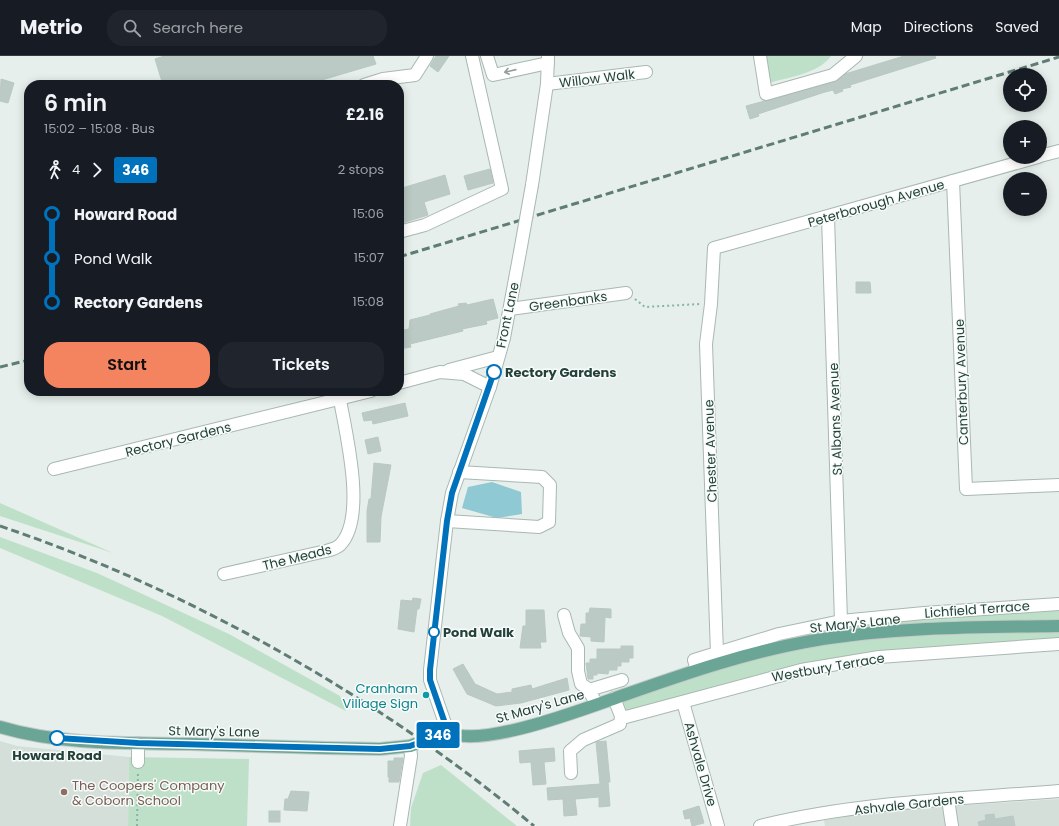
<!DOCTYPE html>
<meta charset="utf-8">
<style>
body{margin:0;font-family:Poppins,sans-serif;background:#20242c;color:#f1f3f6;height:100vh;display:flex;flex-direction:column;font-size:15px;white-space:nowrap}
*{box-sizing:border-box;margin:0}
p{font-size:13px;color:#9ea1a6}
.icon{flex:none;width:22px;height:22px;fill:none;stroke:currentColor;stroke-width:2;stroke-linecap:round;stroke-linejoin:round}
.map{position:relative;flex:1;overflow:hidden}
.sheet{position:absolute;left:24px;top:24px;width:380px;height:316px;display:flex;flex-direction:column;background:#171b24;border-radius:16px;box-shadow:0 2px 10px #0003}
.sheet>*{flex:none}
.badge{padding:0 8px;border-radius:3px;font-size:14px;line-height:26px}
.tools{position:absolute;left:1003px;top:12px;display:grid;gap:8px}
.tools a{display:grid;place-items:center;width:44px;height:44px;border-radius:50%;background:#171b24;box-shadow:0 2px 10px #0003;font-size:20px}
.map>.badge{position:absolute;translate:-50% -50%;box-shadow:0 0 0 2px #fff}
.legs{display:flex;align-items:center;gap:6px;height:44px;padding:0 20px;font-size:13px}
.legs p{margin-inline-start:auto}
.overview{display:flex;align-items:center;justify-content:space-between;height:68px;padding:0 20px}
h1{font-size:22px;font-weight:600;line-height:30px}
.cta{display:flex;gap:8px;margin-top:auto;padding:8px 20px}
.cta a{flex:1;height:46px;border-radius:16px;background:#f4845f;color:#111;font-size:16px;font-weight:600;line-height:46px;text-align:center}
.cta a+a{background:#20242c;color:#f1f3f6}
ul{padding:0 20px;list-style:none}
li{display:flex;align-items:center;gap:14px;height:44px;font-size:15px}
li i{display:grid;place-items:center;width:6px;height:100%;margin:0 5px;background:currentColor}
li i::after{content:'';width:10px;height:10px;margin:-5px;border:3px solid;border-radius:50%;background:#171b24}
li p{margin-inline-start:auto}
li:first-child i{background:linear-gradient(#0000 50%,currentColor 0)}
li:last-child i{background:linear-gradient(currentColor 50%,#0000 0)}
header{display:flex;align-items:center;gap:24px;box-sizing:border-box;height:56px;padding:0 20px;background:#171b24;border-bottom:1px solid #363941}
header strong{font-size:19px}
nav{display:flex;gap:22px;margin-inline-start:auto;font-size:14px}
.search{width:280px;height:36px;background:#20242c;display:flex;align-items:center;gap:10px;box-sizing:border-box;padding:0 14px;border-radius:16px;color:#9ea1a6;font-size:15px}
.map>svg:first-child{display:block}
</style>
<header>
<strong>Metrio</strong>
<div class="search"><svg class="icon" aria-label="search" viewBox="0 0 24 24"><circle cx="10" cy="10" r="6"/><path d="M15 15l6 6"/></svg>Search here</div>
<nav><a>Map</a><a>Directions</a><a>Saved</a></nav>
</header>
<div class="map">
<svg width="1059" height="770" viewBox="0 0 1059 770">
<rect width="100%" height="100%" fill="#e6efeb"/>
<g fill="#d4dfda">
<path d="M0 685 17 690 129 701 128 770H0Z"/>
<path d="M1059 743V770H825L824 764 903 753Z"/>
</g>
<g fill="#bfe0c8">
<path d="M764 0H831C818 18 789 21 769 27Z"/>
<path d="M0 447 113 497 0 460Z"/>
<path d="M0 481 97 517 229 578 340 640 346 655 162 560 0 492Z"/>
<path d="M1059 554V566L898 571 841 574 806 578 823 572 894 564Z"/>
<path d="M1059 575V585L918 594 625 655 622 647 625 641 748 604 821 588 887 581Z"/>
<path d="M129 701 249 703 247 770H128Z"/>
<path d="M441 709 517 770H410L411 752 423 717Z"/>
</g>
<path fill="#8ec9d4" d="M492 426 521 436 522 458 497 462 462 452 468 431Z"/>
<g fill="#bbcac4" stroke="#b8c9c2">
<path d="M164 0H373L376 8 305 29H163L155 3Z"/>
<path d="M436 0H449L438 16 430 10Z"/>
<path d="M904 0H935L936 2 850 29 851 31 842 33 843 35 835 38 833 34 825 36 758 58 759 60 750 63 746 50 835 26 845 18Z"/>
<path d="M1 23 14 27 8 47 0 45Z"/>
<path d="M490 113 493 127 468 134 464 120Z"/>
<path d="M445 119 450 138 424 146 428 159 399 168V133Z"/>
<path d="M856 226H870L871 237H856Z"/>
<path d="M493 243 498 262 486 265 487 268 462 273 463 275 410 288 411 291 399 293V275L409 273 410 264 430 259V258L459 250 458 248 466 247 467 249Z"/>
<path d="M405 347 408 360 373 368 372 364 364 365 362 357Z"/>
<path d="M378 381 381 395 368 398 365 384Z"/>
<path d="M374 407 391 409 381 461 380 486H367V455L369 443H371Z"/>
<path d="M413 542 421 543 419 553H417L414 576 398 573 401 544 412 545Z"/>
<path d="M590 552 611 553V562L605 561 604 586 591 585V581L580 580 581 568H586V557H589Z"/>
<path d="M526 554H544L546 586H540L541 592H520L523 570H526Z"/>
<path d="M621 590H633V602H629V606H621V610H617V614H609L608 618 597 617V619H593V623H588L586 607H590V603H597V593H621Z"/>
<path d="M463 608 475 628 497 638 512 636V633L531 629 532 633 567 622 569 634 521 647 496 650 467 638 453 613Z"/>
<path d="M606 685 610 726H608L610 750 599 751V741L575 743 577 759 564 760 563 743 548 744 547 732 600 728 596 686Z"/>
<path d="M554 692 555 705 544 706 546 728 533 729 531 706 520 707 519 695Z"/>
<path d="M394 702H403L399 726H389V721H388V705H394Z"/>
<path d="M291 735 309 736 307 755 284 754 285 743H288Z"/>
<path d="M699 750 704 767 692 770 690 762 685 763 683 755Z"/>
<rect x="269" y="755" width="11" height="11"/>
<path d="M994 758 995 763 1013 760 1015 770H979L978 766 986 764 985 759Z"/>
</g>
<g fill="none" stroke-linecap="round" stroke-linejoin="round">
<defs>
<g id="minor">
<path d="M487 0 493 19 548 7"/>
<path d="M760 0 766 38 833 19 856 0"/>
<path d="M547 28 646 16"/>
<path d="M364 29 383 23 415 19 427 0"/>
<path d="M1040 100 1059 95"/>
<path d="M953 125 966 433 1059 429"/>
<path d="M532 129 547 28 548 0"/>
<path d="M828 161 841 565"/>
<path d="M399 176 425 169 502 133 472 0"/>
<path d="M510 253 626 237"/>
<path d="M449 314 498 301"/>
<path d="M399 327 440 316 464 318 490 331"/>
<path d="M54 413 371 335"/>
<path d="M447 465 539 471 549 466 550 429 542 421 459 416"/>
<path d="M224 518 326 495C330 494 337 492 340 489 367 462 346 378 340 344"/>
<path d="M564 559 569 577 578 592V615L581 628 587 632 597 648"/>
<path d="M717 597 706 288 711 248 714 192 1038 101"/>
<path d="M697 614 694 604 779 578 841 565 924 557 1059 548"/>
<path d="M589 634 622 624"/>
<path d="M614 642 621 660 626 661 801 614 879 601 1059 588"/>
<path d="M683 646 718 770"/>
<path d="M448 676 430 624V614L447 465 452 437 490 331 504 282 520 196"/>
<path d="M138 706V687"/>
<path d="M571 717 570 695 583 684 620 668 621 660"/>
<path d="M948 743 952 770"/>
<path d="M400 770 411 700 410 690"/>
<path d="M760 770C857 746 959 743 1059 735"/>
</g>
<path id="major" d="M0 671C60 689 127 687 189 688 253 690 317 692 380 693L410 690 448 676C481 694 591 650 627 638 687 617 748 596 811 585 892 571 977 571 1059 570"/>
</defs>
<use href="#minor" stroke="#a8b8b2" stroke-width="14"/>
<use href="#major" stroke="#c2cac8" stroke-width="14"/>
<g stroke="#86b3a5" stroke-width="2" stroke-dasharray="2 3" stroke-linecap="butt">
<path d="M635 243 645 251 700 248"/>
<path d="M137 770 138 715"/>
</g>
<use href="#minor" stroke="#fff" stroke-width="12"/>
<use href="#major" stroke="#6aa596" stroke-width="12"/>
<g stroke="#5f7d75" stroke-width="3" stroke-dasharray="8 4" stroke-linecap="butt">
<path d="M399 201 1059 1"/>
<path d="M0 311 29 304"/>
<path d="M0 470C190 534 380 642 534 770"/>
</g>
<defs>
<path id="minor-bridge" d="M520 196 532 129"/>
</defs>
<use href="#minor-bridge" stroke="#a8b8b2" stroke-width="14" stroke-linecap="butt"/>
<use href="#minor-bridge" stroke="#fff" stroke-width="12"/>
</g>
<defs><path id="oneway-shaft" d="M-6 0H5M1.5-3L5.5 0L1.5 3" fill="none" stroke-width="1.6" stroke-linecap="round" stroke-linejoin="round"/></defs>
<use stroke="#92a09c" href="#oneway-shaft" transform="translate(510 15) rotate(167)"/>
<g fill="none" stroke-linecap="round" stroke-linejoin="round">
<defs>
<path id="line-1" d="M57 682 138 687 380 693 410 690 448 676 430 624V614L447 465 452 437 494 316"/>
</defs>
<use href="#line-1" stroke="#fff" stroke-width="9"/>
<use href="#line-1" stroke="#0072bc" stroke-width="6"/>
</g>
<g fill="#fff" stroke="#0072bc" stroke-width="2">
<circle cx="494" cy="316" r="7"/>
<circle cx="434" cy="576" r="5"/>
<circle cx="57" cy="682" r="7"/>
</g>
<circle fill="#0f9aa8" stroke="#f7fbf9" stroke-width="1.5" cx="426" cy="639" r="4"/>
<circle fill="#8d6e63" stroke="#f7fbf9" stroke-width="1.5" cx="64" cy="736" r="4"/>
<g text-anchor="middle" stroke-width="3" stroke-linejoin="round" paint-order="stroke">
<g font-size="13" fill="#24423a" stroke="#f7fbf9">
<text transform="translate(597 22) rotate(-7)" y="5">Willow Walk</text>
<text transform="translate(876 147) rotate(-16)" y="5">Peterborough Avenue</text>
<text transform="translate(568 245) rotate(-8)" y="5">Greenbanks</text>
<text transform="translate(507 259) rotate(-78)" y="5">Front Lane</text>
<text transform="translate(961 326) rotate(-92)" y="5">Canterbury Avenue</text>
<text transform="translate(835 363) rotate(-92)" y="5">St Albans Avenue</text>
<text transform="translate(178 383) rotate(-14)" y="5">Rectory Gardens</text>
<text transform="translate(710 395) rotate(-92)" y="5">Chester Avenue</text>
<text transform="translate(297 501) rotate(-14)" y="5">The Meads</text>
<text transform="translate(977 553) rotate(-4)" y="5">Lichfield Terrace</text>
<text transform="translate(855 567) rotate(-6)" y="5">St Mary's Lane</text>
<text transform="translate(828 611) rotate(-10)" y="5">Westbury Terrace</text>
<text transform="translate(540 650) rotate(-16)" y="5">St Mary's Lane</text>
<text transform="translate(214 675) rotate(1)" y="5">St Mary's Lane</text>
<text transform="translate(701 708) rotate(74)" y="5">Ashvale Drive</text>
<text transform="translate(909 748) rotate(-6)" y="5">Ashvale Gardens</text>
</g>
<g font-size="13" font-weight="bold" fill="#24423a" stroke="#f7fbf9" text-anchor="start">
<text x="505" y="321">Rectory Gardens</text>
<text x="443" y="581">Pond Walk</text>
<text x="57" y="704" text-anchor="middle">Howard Road</text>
</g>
<g font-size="13" fill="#0d838f" stroke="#f7fbf9" text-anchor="end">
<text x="418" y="637">Cranham<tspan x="418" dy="15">Village Sign</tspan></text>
</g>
<g font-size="13" fill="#785e54" stroke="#f7fbf9" text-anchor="start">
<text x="72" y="734">The Coopers' Company<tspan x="72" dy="15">&amp; Coborn School</tspan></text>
</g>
</g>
</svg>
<div class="tools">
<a><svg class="icon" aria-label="locate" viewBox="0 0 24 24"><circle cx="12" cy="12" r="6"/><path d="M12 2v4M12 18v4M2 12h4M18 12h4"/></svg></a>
<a>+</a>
<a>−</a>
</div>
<b class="badge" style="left:438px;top:679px;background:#0072bc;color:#fff">346</b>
<section class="sheet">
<div class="overview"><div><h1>6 min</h1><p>15:02 – 15:08 · Bus</p></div><b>£2.16</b></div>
<div class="legs"><svg class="icon" aria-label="walk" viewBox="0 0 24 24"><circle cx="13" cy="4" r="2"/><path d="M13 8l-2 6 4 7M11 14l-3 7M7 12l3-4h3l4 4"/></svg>4<svg class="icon" aria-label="forward" viewBox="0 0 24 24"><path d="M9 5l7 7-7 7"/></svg><b class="badge" style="background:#0072bc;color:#fff">346</b><p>2 stops</p></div>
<ul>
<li><i style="color:#0072bc"></i><b>Howard Road</b><p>15:06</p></li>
<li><i style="color:#0072bc"></i><span>Pond Walk</span><p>15:07</p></li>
<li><i style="color:#0072bc"></i><b>Rectory Gardens</b><p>15:08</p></li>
</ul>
<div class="cta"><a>Start</a><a>Tickets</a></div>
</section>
</div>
